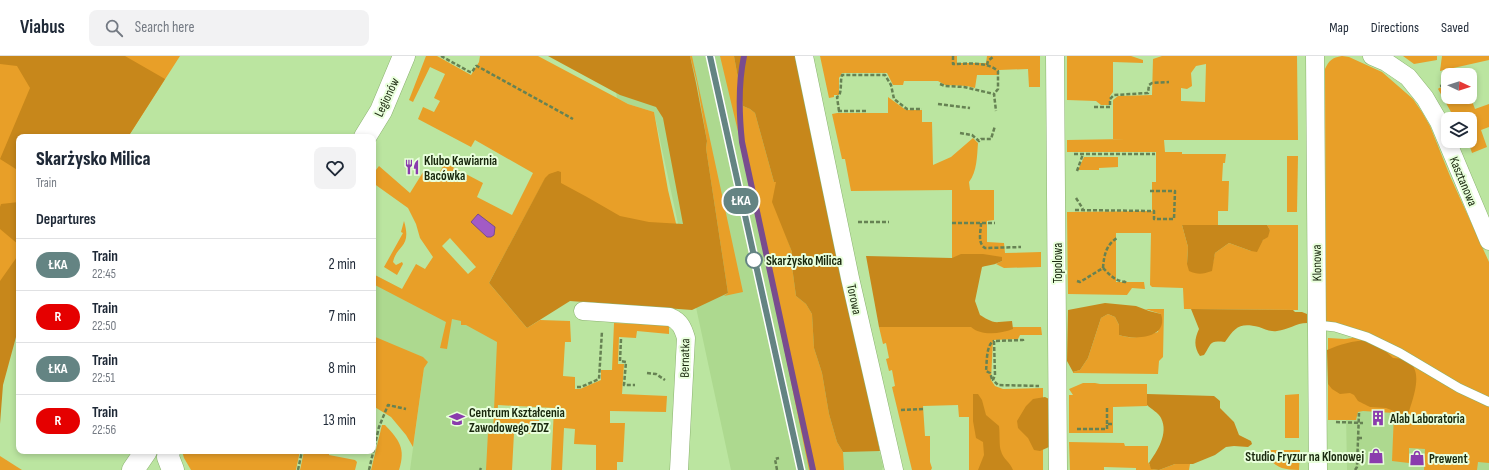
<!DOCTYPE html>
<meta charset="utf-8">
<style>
body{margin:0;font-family:"Sofia Sans Condensed",sans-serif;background:#f2f2f3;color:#1f2937;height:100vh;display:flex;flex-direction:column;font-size:15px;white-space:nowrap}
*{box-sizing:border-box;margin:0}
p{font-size:13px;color:#747a83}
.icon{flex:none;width:22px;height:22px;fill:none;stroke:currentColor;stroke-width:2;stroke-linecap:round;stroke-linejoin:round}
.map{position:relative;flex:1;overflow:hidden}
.drawer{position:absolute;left:16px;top:78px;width:360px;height:320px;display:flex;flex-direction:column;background:#fff;border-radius:8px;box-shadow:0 2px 6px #0003}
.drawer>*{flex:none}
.badge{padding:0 8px;border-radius:13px;font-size:14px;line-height:26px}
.needle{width:26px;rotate:94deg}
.tools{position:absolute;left:1441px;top:12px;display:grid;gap:8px}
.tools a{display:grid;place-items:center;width:36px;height:36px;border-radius:8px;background:#fff;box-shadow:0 2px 6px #0003;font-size:20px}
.map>.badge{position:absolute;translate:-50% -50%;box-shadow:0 0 0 2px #fff}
h2{padding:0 20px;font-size:15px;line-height:36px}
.round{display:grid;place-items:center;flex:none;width:42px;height:42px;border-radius:8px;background:#f2f2f3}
.head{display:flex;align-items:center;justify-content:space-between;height:68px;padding:0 20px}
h1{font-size:19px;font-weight:800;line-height:30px}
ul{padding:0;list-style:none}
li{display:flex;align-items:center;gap:12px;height:52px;padding:0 20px;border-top:1px solid #e0e1e3}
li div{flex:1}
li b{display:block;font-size:15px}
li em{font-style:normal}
li .badge{min-width:44px;font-weight:700;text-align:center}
header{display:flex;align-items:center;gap:24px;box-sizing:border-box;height:56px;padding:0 20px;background:#fff;border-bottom:1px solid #e0e1e3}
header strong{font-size:19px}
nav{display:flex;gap:22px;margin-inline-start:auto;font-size:14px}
.search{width:280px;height:36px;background:#f2f2f3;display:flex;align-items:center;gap:10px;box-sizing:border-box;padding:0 14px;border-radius:8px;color:#747a83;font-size:15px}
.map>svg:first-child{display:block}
</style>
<header>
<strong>Viabus</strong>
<div class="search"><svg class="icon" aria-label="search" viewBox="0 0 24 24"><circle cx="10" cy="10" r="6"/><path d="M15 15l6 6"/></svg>Search here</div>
<nav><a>Map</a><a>Directions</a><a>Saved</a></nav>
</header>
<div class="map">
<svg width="1489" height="414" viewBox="0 0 1489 414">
<rect width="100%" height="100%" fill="#bbe5a0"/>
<g fill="#add98f">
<path d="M610 0H792L883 411 882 414H731L654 56 628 48 617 42Z"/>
<path d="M373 218 500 284 495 414H410L424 312 373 291Z"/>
<path d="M1345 302 1489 359V414H1347Z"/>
</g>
<g fill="#e89f28" fill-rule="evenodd">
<path d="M0 0H180L128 81H19V248L0 277Z"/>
<path d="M426 0H437L471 19 479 6 480 0H538L617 42 628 48 654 56 668 134 679 180 664 188 545 123 489 227 527 272 540 264 570 265 571 286H565L563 320 575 321V333H580L601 324V314H612L614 267 669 269V278L637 275 636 282 619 281 618 308H624L622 338 667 340 666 356 610 355V367H625L623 406H617V414H596V389L574 388 575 373 564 372 562 414H551L554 352 498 349 497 362 539 364 538 378 514 377 512 414H486L488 376H493L497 286 466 269H461V265L452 263 447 293 440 292 446 266 373 228V218L402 233 416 208 425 213 433 201 420 182 416 168 408 152 373 127V118L379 110 410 137 425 113 438 119 445 107 483 127 477 141 512 159 533 117 475 84 471 91 418 63 423 51 434 56 440 45 434 42 445 18 430 11 413 46 409 44ZM450 182 476 211 468 218 442 190Z"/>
<path d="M690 0H692L743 236 724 240 728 237 706 92 707 85 697 27Z"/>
<path d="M720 0H734L743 50 750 53 755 57 774 126H776L784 174 792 196 791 203 796 240 806 248 812 258 814 292 822 317 829 358 837 386 843 396 844 414H809L751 130Z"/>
<path d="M820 0H957V7H986L987 0H1040V31H1029L1028 13 999 14V19H977L975 32 967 30 945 29 938 25H904L903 29H893L887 17H842L839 22V39H834V41L829 42Z"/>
<path d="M1067 0H1131L1143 4V7L1113 6V36L1110 40V49H1101L1096 45 1067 44Z"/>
<path d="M1162 0H1297L1298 84H1164L1165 96H1182V98H1226L1225 107H1223L1222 125H1229L1228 155H1218V169H1182L1188 191 1187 208 1213 206 1215 197 1229 187 1251 195 1263 184 1270 174 1267 169H1298V254L1184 253 1183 232 1152 231 1150 229 1151 177H1116V226H1144L1145 233 1132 232 1127 239 1068 238 1067 156 1152 155V126H1156V96H1067V84L1125 83H1113V44L1118 40 1152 39 1153 3ZM1206 8 1205 46 1181 45V32L1187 33 1192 30 1191 17 1196 10Z"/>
<path d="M1342 0 1349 1 1382 16 1413 43 1422 56 1430 70 1450 120 1489 206V407L1478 406 1477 414H1424L1425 393 1409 392V407L1392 405 1394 357 1363 355 1358 356 1356 364H1328V282L1345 283 1352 282 1353 277 1326 265 1325 13C1329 4 1332 2 1342 0Z"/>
<path d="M1403 0H1437V4L1414 8Z"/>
<path d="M1442 0H1489V4L1440 15Z"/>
<path d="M1448 30V41H1470V40L1475 53 1489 48V71L1481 74 1487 91 1472 97 1468 85H1470V63H1455L1438 33 1439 32 1443 31 1447 34 1446 31Z"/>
<path d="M888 41 906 54H922V66H932L933 109 951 101 973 82 978 87C977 100 977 116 969 126L970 134H994V164L987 165V186L1004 187 1005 197 1041 196V211L1004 212 996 208 1002 205 1001 201 952 202V134L851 135 845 103H842L832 58 837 57H888Z"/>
<path d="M1287 100H1298L1297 156H1287Z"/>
<path d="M1084 101H1118V111L1099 112V114H1078Z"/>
<path d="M404 165C412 192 397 188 393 206L396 209 402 206 403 208 397 219 384 211 403 177 401 176Z"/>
<path d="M1145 253H1164L1163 301 1159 305 1158 318 1073 317V316L1080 314 1088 302 1101 262 1108 258 1115 261 1119 269V279C1134 284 1143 280 1158 276L1161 258Z"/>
<path d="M879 271H1041L1042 279H1020L1018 283 993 284 991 324 995 330 1003 333 1043 332V414H969V361H959L958 349 923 350 925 380H930V406L932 412 931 414H912L892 331 895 330 892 314 889 315 886 303 889 302 886 287 883 288Z"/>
<path d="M373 280 423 301 428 306 424 312 413 391 406 379 391 361 373 350Z"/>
<path d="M1083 327H1095L1100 328H1147V350L1113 351V377H1069V339H1073L1069 333Z"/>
<path d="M1299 338V382H1285V339Z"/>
<path d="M382 369H385C399 384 406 392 399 414H371Z"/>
<path d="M1069 386 1124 387 1125 390H1148V406L1152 413 1159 414 1175 408H1190L1189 414H1136V412L1104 411V414H1070Z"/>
<path d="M1263 394H1300L1299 414C1280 414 1274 411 1263 394Z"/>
<path d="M182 395H300L296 414H191L184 402Z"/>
<path d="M304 395H329V399L355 404 357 406 355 414H300Z"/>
<path d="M0 400 22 414H0Z"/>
</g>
<g fill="#c7871b">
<path d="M0 0H125L165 23 128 81H19V115L0 103 30 32 17 10 0 8Z"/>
<path d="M548 0H690L696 27 707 85 706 92 728 237 692 254 570 245 527 272 489 227 545 122 549 118 558 115 561 116V127L587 141 620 160 649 166 683 168 663 62 656 51 620 39Z"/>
<path d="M734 0H796L880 395 843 396 837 386 829 358 822 317 814 292 812 258 806 248 796 240 791 203 792 196 772 146 776 126H774L755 57 750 53 743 50Z"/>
<path d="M19 146V189L0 173V151L1 148Z"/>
<path d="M1182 169H1267L1270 174 1268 181 1263 184 1257 196 1251 195 1229 187 1215 197 1212 215C1203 218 1198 219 1189 215L1187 208 1188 191Z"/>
<path d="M19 198V270L3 329 0 368V225Z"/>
<path d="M961 198H983L1002 201V205C995 209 989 209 982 211L975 245 980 259C985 262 992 267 999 266 1003 266 1007 265 1012 265L1013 273C1000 278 981 280 971 271H879L866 200 952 202Z"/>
<path d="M1105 247 1136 250 1149 255 1161 258C1169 283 1134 284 1119 279V269L1115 261 1108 258 1101 262 1088 302 1080 314 1073 316 1067 305 1068 254Z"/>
<path d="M1191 253 1293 254 1295 256H1302L1307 258V267C1296 267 1288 274 1277 275 1270 276 1265 273 1259 271 1240 266 1235 271 1225 286 1209 284 1212 287 1204 299L1200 300C1194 291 1194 284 1199 273Z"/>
<path d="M1367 284 1382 292 1393 302C1427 303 1416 334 1409 356L1404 359 1386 352 1370 351 1358 345 1354 339 1350 337 1340 338 1332 333 1328 328 1327 294C1341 288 1352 285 1367 284Z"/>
<path d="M973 338H978L982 344 986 359 999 370C1000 377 999 391 1001 395 1003 403 1010 406 1013 414H978L984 399 983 386 976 382 973 365Z"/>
<path d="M1147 338 1214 340 1220 345V352L1234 366 1239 379 1251 385 1252 388 1248 391 1234 390 1226 391 1215 399 1193 408H1175L1159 414 1151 413 1149 407C1157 395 1169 378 1161 362 1159 357 1151 353 1147 349Z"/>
<path d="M1045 341 1049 343 1051 385 1049 391 1040 395 1034 394 1028 382 1018 372 1017 365 1026 350 1033 343Z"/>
</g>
<path fill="#a25bc5" stroke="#794c8e" d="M478 158 495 171 494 179 491 181H487L471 166Z"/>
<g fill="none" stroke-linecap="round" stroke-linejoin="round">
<path stroke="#794c8e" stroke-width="6" d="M744 0C738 28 739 58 742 86L813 414"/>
<defs>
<path id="service" d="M1317 269 1335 271 1367 281 1400 297 1459 332 1489 346"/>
<g id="minor">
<path d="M804 0 850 222 894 414"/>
<path d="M1055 0 1058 414"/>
<path d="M1315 0 1318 414"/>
<path d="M1372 0 1386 6 1408 21 1425 42 1439 66 1489 185"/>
<path d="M583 255 670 261C680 265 683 272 686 282L679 414"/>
</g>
<g id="tertiary">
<path d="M365 81 381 55 404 0"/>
<path d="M169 395 168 401 173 414"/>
<path d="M133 414 146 395"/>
</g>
</defs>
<use href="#service" stroke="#8bb270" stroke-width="10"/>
<use href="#minor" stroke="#8bb270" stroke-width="19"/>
<use href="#tertiary" stroke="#8bb270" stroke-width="23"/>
<g stroke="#668253" stroke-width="2.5" stroke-dasharray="4 2" stroke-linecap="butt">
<path d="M441 0 470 16H472L476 10H477L573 63"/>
<path d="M953 0V8C968 8 986 5 998 15V33L994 38"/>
<path d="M987 9 988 5 994 0"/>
<path d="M940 28 945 30 964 31 994 38 996 55"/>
<path d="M1440 30 1448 29"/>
<path d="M938 48 970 52"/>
<path d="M1094 51H1110V43L1114 39 1148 37 1149 29 1152 27 1169 26"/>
<path d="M838 55H866"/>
<path d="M839 55 837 41 839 40C842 33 840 26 842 19H885L891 29 894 43 907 53H922"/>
<path d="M960 77 972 79 979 85 981 83H991L995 70"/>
<path d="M1074 98H1155"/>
<path d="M1077 115 1083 98"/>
<path d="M1076 142 1083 153"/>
<path d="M1075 154 1154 155V163H1174L1175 135H1149"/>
<path d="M858 166H889"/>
<path d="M952 167H995"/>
<path d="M981 167C981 175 977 187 985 192L1021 191"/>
<path d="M1103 212C1110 219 1115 225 1125 226L1126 223"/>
<path d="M1077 225 1080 226 1103 212C1104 199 1106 189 1117 182"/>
<path d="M621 283 620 305 626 306 624 329H635"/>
<path d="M1023 285V284L994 285 995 319 993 324 998 329 1039 330"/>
<path d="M647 317 656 318 665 324"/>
<path d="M992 323 990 317 986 315C987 306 986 291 993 285"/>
<path d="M577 331H581L599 323 602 275"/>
<path d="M901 354 924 353"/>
<path d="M1336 366 1363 367"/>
<path d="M1107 368V352"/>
<path d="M1077 373H1107V368H1114"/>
<path d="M1358 382H1362"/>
<path d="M298 414 302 395"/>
<path d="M369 414 379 371 388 349 406 353"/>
<path d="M480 414 481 412"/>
<path d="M777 414 775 403 779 402"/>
<path d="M1355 414 1357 411 1359 357"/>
</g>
<use href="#service" stroke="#fff" stroke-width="9"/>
<use href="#minor" stroke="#fff" stroke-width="18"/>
<use href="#tertiary" stroke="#fff" stroke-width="22"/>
<path stroke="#435933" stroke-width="3" d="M710 0 801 414"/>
</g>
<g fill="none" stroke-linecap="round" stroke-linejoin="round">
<defs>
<path id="line" d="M710 0 801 414"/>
</defs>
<use href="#line" stroke="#fff" stroke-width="9"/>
<use href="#line" stroke="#648483" stroke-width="6"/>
</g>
<defs>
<symbol id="restaurant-bare" viewBox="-9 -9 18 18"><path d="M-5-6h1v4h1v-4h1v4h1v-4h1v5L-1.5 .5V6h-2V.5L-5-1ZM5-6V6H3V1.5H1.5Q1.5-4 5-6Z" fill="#8a3cad" stroke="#e9ffdc" stroke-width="2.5" paint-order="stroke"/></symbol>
<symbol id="building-bare" viewBox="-9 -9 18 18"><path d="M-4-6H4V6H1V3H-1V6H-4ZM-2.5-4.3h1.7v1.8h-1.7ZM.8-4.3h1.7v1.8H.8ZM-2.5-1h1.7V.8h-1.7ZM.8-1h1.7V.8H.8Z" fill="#8a3cad" stroke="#e9ffdc" stroke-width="2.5" paint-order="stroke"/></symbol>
<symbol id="school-bare" viewBox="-9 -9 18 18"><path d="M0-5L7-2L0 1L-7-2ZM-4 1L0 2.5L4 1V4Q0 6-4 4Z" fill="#8a3cad" stroke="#e9ffdc" stroke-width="2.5" paint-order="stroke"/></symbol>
<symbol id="shop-bare" viewBox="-9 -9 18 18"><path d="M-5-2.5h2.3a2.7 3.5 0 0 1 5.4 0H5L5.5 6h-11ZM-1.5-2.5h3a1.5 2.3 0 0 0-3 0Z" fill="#8a3cad" stroke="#e9ffdc" stroke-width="2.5" paint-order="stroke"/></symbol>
</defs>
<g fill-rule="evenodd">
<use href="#restaurant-bare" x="401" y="100" width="22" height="22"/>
<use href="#building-bare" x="1367" y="351" width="22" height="22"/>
<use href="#school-bare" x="446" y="352" width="22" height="22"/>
<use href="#shop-bare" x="1365" y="389" width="22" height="22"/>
<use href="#shop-bare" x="1406" y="391" width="22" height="22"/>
</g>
<circle fill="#fff" stroke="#648483" stroke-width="2" cx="754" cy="204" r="8"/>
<g text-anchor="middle" stroke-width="4" stroke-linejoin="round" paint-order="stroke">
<g font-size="13" fill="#19280d" stroke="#e9ffdc">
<text transform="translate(386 41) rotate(-65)" y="5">Legionów</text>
<text transform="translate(1464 125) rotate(67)" y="5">Kasztanowa</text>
<text transform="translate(1057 207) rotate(-90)" y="5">Topolowa</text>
<text transform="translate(1316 207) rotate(-91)" y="5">Klonowa</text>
<text transform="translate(855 243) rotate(78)" y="5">Torowa</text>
<text transform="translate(684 302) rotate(-89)" y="5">Bernatka</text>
</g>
<g font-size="13" font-weight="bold" fill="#19280d" stroke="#e9ffdc" text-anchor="start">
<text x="424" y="109">Klubo Kawiarnia<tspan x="424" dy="15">Bacówka</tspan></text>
<text x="469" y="361">Centrum Kształcenia<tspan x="469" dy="15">Zawodowego ZDZ</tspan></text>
<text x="1390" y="367">Alab Laboratoria</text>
<text x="1364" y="405" text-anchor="end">Studio Fryzur na Klonowej</text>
<text x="1429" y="407">Prewent</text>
</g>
<g font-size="13" font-weight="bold" fill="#19280d" stroke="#e9ffdc" text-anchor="start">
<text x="766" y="209">Skarżysko Milica</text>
</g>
</g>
</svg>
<div class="tools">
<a><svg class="needle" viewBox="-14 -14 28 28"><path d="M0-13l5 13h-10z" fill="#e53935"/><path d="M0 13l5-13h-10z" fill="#747a83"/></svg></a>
<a><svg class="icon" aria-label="layers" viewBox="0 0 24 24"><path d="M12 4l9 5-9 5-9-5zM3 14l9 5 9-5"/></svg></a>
</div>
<b class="badge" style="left:741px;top:145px;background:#648483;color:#fff">ŁKA</b>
<section class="drawer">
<div class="head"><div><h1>Skarżysko Milica</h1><p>Train</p></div><a class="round"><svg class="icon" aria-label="heart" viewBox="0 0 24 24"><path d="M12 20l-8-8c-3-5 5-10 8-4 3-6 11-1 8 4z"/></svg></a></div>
<h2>Departures</h2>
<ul>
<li><span class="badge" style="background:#648483;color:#fff">ŁKA</span><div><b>Train</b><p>22:45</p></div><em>2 min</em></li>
<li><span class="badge" style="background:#e50000;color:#fff">R</span><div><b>Train</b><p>22:50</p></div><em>7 min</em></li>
<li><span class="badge" style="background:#648483;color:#fff">ŁKA</span><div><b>Train</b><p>22:51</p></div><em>8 min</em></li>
<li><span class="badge" style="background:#e50000;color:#fff">R</span><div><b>Train</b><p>22:56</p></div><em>13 min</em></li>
</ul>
</section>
</div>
